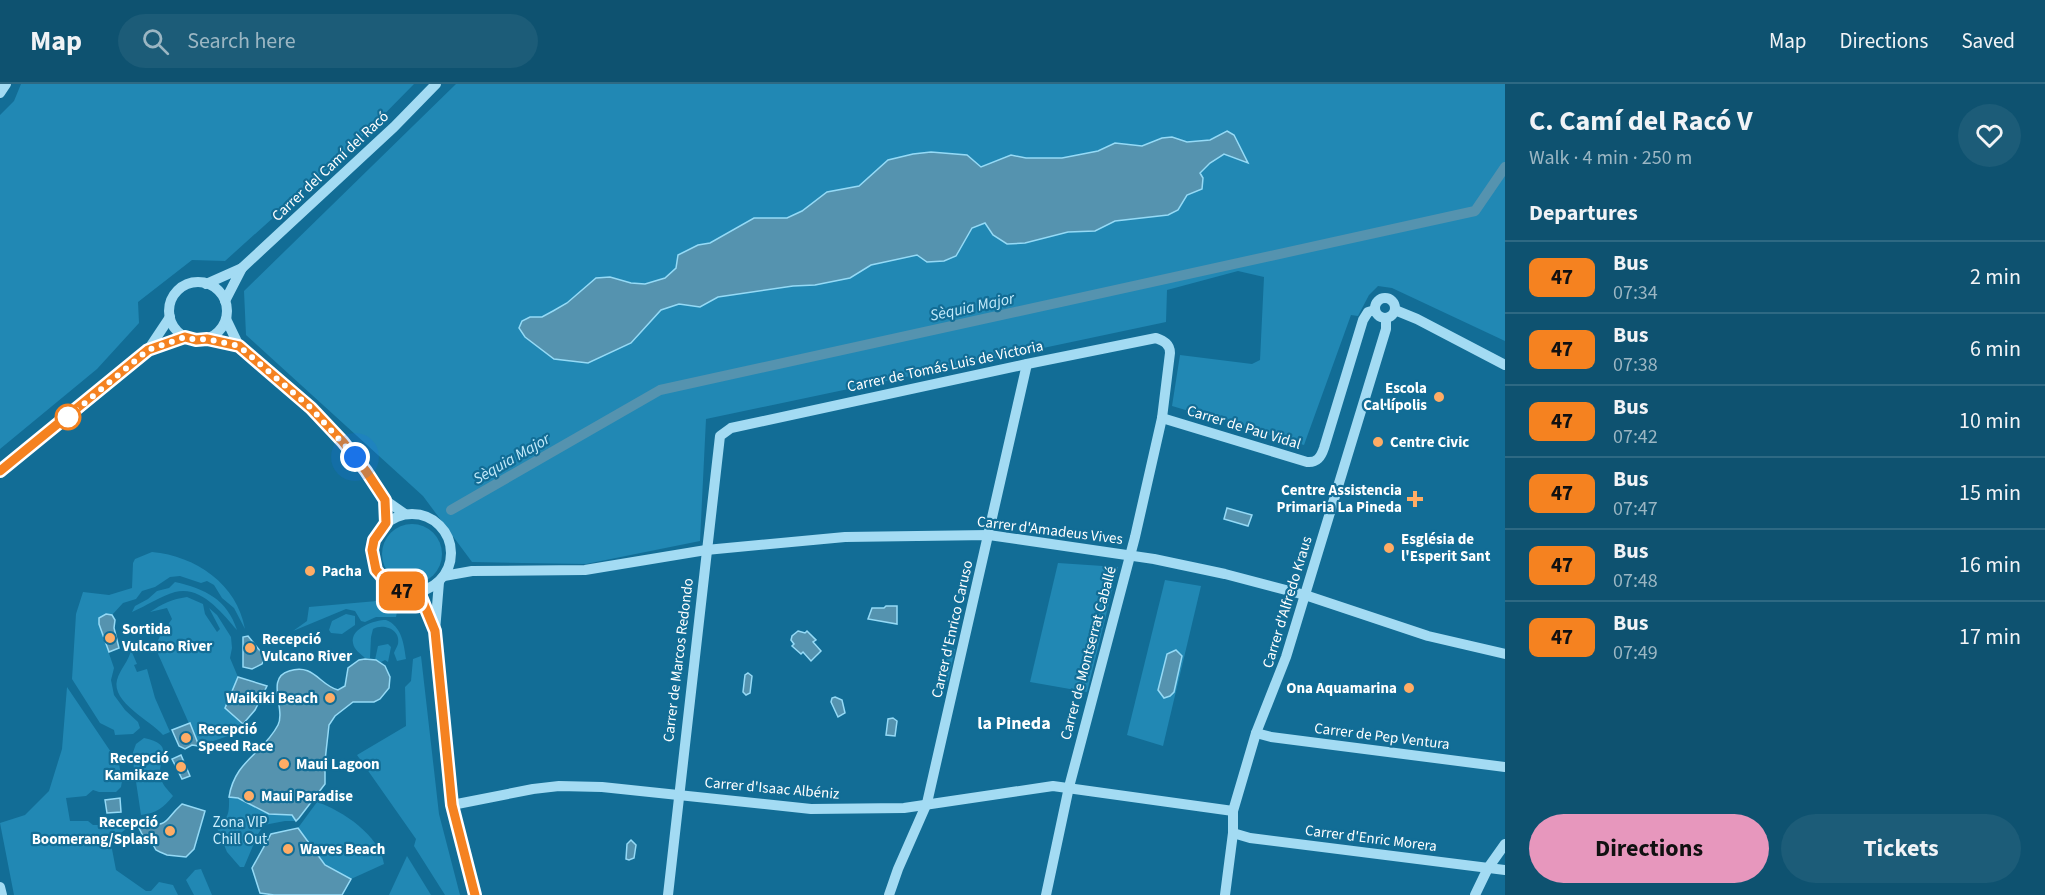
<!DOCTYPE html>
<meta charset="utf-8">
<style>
body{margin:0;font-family:"Source Sans 3",sans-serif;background:#1c5c78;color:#f1f3f6;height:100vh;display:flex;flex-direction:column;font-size:22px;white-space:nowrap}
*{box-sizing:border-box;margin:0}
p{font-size:20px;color:#9bb6c3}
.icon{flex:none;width:33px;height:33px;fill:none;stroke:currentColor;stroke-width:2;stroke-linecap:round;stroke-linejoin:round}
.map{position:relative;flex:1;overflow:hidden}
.drawer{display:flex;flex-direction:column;background:#0e5270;width:540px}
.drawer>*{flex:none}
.badge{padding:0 12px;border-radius:9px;font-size:21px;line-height:39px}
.you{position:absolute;width:30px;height:30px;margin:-15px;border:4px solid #fff;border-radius:50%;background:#1a73e8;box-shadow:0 0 0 9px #1a73e833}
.map>.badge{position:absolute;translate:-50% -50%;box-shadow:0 0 0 3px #fff}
h2{padding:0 24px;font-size:22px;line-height:54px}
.round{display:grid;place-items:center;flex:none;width:63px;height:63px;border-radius:32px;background:#1c5c78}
.head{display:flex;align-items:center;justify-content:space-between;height:102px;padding:0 24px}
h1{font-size:28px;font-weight:700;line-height:45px}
.button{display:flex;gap:12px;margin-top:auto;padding:12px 24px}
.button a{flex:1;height:69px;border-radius:36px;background:#e797bd;color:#111;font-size:24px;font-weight:700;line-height:69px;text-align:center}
.button a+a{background:#1c5c78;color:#f1f3f6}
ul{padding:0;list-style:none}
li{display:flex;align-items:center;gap:18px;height:72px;padding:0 24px;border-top:2px solid #2e6983}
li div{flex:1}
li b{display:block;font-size:22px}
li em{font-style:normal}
li .badge{min-width:66px;font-weight:700;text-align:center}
header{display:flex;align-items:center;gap:36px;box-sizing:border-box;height:84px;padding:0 30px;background:#0e5270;border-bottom:2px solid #2e6983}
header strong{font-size:28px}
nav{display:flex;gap:33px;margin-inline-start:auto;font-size:21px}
.search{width:420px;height:54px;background:#1c5c78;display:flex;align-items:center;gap:15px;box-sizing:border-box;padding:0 21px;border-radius:33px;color:#9bb6c3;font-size:22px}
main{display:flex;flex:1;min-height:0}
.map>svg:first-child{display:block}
</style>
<header>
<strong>Map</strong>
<div class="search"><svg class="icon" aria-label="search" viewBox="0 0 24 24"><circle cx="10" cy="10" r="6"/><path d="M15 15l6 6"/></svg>Search here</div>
<nav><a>Map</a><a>Directions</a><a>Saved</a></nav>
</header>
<main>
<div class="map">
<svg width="1505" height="811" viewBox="0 0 1505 811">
<rect width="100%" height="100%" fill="#126d96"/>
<g fill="#2188b4">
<path d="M21 0H414L355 60 225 177 192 176 138 218 139 239 97 285 0 365V31L14 17Z"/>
<path d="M456 0H1505V257L1392 204 1378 202 1369 211 1358 232 1351 231 1304 361 1172 322 1180 271 1252 280 1260 276 1264 193 1238 187 1167 206 1166 238 706 335 700 457 586 480 472 478 423 412 246 251 244 207Z"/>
<circle cx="412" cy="470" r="30"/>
<path d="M152 468C196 472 237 500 245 545L234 524 222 514 214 501 207 497 201 499 180 492 170 493 155 503 142 507 136 515 123 519 112 531 109 530 99 540 114 584 111 596 114 611 125 626 138 638 140 644 133 650 115 651 114 646 100 639 72 595 76 530 83 508 109 511 132 504 133 479 135 475Z"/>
<path d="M1058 479 1118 483 1087 608 1030 598Z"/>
<path d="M1165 496 1201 502 1163 662 1127 651Z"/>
<path d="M175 498C205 505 227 515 237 546 222 529 201 501 175 508 161 512 146 522 132 528L135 522 148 515 157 507 169 504Z"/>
<path d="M187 513 203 520 205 530 217 548 220 545 209 524 217 531 231 553 232 564 230 574 238 593 226 624 243 640 228 652 199 662 155 563 160 552 155 549 160 541 165 545 172 535 167 524 150 528C162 520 172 515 187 513Z"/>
<path d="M377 517 398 522 396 533H376L365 538 361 537 355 527 346 525 293 547 307 537 309 523Z"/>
<path d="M346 530 355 532V541L342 550 331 549 329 546 332 537Z"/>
<path d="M386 536C402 542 404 561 406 575L397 577 394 569C395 566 397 563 398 560 401 545 383 539 373 545L371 553 370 574H365C361 570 354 566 353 559 350 544 375 536 386 536Z"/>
<path d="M388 560 391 563 388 578 385 576 381 578 375 576 378 562Z"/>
<path d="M949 564 955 565 948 597 942 596Z"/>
<path d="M131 566 137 580 134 581 137 588 147 585 155 614 170 648 163 651C151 637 111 618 117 596 120 585 129 577 131 566Z"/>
<path d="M421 572 439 730 460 811H445L414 762 416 755 357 671 406 642 405 603 411 597 413 575Z"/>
<path d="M67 603 119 680 122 697 121 703 116 708H99L93 706 86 712 66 714 70 737H88L93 741H98L103 738 108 742 128 738 132 740 116 753 111 760 116 786 146 807H151L159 798 173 801 178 811H14L0 739 25 731 49 707 62 665Z"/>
<path d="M144 654C175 661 159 671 160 691 161 700 168 706 173 712 163 724 157 729 141 731L132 671 136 660Z"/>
<path d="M232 712 269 730 292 731 296 737H285L264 741 258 750 244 783H240L227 768 216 742C230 735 229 727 229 713Z"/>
<path d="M317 718C343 727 379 751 384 780L351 795 325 781 298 744Z"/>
<path d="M407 772 431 811H389Z"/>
<path d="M201 785 212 811H194L186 796 195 786Z"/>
</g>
<g fill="#5593af" stroke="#95daf6" stroke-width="1.5">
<path d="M1227 47 1234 51 1248 79 1224 70 1210 79 1200 89 1203 94 1202 105 1187 111 1178 126 1168 131 1115 137 1095 147 1068 148 1025 159 1007 160 993 151 985 139 972 144 956 172 944 177 927 178 917 171 871 181 850 194 815 201 793 202 718 213 700 223 679 220 661 226 631 259 588 279 554 275 525 253 519 244 522 237 530 233H542L553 227 567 219 596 194 610 193 631 199 645 200 665 194 676 184 678 171 698 161 710 159 754 134H787L802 127 827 108 859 102 888 76 913 70 931 68 967 71 981 83 1011 71 1026 74H1062L1098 67 1115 59 1142 62 1162 54 1172 53 1187 58 1210 56Z"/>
<path d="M1227 424 1252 431 1248 442 1224 435Z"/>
<path d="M886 522H897V540L868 535 872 524H884Z"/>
<path d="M106 530 112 531 115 536 114 544 119 564 109 568 99 540V534Z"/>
<path d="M798 547 805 549 807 547 816 556 813 558 821 567 811 577 803 568 801 570 792 562 794 560 791 556 792 552Z"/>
<path d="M248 552 265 573 262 580 252 585 243 583V553Z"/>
<path d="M1176 566 1182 572 1174 608 1170 612 1164 614 1158 606 1167 570Z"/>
<path d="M365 575 376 576 385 582 390 593 389 604 380 615 374 618H353L335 632 329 641 325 677V700L299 734 296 737 292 731 269 730 238 714 229 713C235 676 263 670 278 641 286 625 265 594 289 587 314 579 319 601 338 606L345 602 348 584 359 576Z"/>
<path d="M748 589 752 592 750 609 746 611 743 608 745 591Z"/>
<path d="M238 593 267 602 255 626 243 640 225 624Z"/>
<path d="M835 613 842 616 845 629 838 633 831 618 832 614Z"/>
<path d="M893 634 897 637 895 652 886 651 888 635Z"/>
<path d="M190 639 199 662 192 661 185 665 179 662 172 646Z"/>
<path d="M181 671 190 692 182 695 172 675Z"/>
<path d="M120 714 121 728 107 729 105 716Z"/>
<path d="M182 720 205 727 194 765 186 773 167 771 160 768 156 766 151 757 145 756 139 744 141 742C173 740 161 739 182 720Z"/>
<path d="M298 744 325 781 351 795 342 811H274L260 809 252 784 271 750Z"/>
<path d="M631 756 636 761 634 774 629 776 626 775 627 760Z"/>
</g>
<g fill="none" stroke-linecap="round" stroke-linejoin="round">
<path stroke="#5593af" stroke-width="10" d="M451 426 660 306 1475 127 1505 83"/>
<g stroke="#a3dbf3" stroke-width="10">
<path d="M0 9 6 0"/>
<path d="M242 184 394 43 436 0"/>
<circle cx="198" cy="227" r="29"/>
<path d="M206 200 242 184 225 217"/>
<circle cx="1385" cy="224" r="10"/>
<path d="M1395 226 1417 235 1505 281"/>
<path d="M226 235 239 262 311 324 343 358 366 387 385 416 405 430"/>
<path d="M207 255 239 262"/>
<path d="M148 266 185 253"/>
<path d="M1162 334 1307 378C1317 379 1321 373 1324 364L1363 236 1368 228 1375 226"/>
<path d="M0 387 81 323 148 266 170 233"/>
<circle cx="412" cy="469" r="39"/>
<path d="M444 492 472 487 585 486 706 466 845 453 989 451 1154 475 1225 490 1305 511 1428 552 1505 570"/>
<path d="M439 498 435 547 452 721 475 811"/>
<path d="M419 508 434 544"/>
<path d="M1256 649 1271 653 1505 683"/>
<path d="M452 721 533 705 559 702 602 703 811 725 904 724 1053 702 1233 727"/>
<path d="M1233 749 1250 754 1505 786"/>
<path d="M0 803 2 811"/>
<path d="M668 811 720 352 731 344 1027 280 1156 254C1164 257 1170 260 1170 269L1162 334 1135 453 1069 703 1046 811"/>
<path d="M889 811 898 785 927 719 1027 280"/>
<path d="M1225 811 1233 749V727L1256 649 1286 573 1386 245V235"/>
<path d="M1475 811 1488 784 1505 760"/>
</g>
</g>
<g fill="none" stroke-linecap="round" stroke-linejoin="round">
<defs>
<path id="line" d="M0 387 148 266 185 253 196 256 207 255 239 262 311 324 343 358 366 387 385 416 386 439 374 456 372 466 376 486 390 502 409 509 419 508 435 547 452 721 475 811"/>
</defs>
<use href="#line" stroke="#fff" stroke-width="14"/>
<use href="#line" stroke="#f58220" stroke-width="9"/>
<path stroke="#fff" stroke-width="6" stroke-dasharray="0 10.8" d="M68 333 148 266 185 253 196 256 207 255 239 262 311 324 355 373"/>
</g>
<g fill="#ffac65" stroke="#126d96" stroke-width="2">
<circle cx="1439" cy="313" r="6"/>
<circle cx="1378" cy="358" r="6"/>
<path d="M1412 406h6v6h6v6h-6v6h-6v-6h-6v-6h6z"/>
<circle cx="1389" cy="464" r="6"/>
<circle cx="310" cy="487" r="6"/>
<circle cx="110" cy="554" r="6"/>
<circle cx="250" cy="564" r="6"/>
<circle cx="1409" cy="604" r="6"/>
<circle cx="330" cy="614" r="6"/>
<circle cx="186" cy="654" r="6"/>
<circle cx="284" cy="680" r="6"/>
<circle cx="181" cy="683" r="6"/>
<circle cx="249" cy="712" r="6"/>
<circle cx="170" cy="747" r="6"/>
<circle cx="288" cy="765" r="6"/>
</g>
<circle fill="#fff" stroke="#f58220" stroke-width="3" cx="68" cy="333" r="12"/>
<g text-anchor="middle" stroke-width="4.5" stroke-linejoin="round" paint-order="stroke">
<g font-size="15" fill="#fff" stroke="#126d96">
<text transform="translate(330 82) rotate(-43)" y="5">Carrer del Camí del Racó</text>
<text transform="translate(945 282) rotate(-12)" y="5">Carrer de Tomás Luis de Victoria</text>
<text transform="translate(1244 343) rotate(17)" y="5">Carrer de Pau Vidal</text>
<text transform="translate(1050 446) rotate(7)" y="5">Carrer d'Amadeus Vives</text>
<text transform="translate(1287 518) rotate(-73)" y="5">Carrer d'Alfredo Kraus</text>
<text transform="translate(952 545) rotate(-77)" y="5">Carrer d'Enrico Caruso</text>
<text transform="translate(1088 569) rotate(-75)" y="5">Carrer de Montserrat Caballé</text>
<text transform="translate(678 576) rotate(-83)" y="5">Carrer de Marcos Redondo</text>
<text transform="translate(1382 652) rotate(7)" y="5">Carrer de Pep Ventura</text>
<text transform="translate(772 704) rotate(5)" y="5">Carrer d'Isaac Albéniz</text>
<text transform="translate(1371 754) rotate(7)" y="5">Carrer d'Enric Morera</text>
</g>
<g font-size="15" font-weight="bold" fill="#fff" stroke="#126d96" text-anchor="start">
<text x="1427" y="309" text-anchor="end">Escola<tspan x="1427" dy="17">Cal·lípolis</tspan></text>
<text x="1390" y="363">Centre Civic</text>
<text x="1402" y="411" text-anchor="end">Centre Assistencia<tspan x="1402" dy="17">Primaria La Pineda</tspan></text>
<text x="1401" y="460">Església de<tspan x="1401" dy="17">l'Esperit Sant</tspan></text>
<text x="322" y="492">Pacha</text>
<text x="122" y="550">Sortida<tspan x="122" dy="17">Vulcano River</tspan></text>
<text x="262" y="560">Recepció<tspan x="262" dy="17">Vulcano River</tspan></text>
<text x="1397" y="609" text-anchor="end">Ona Aquamarina</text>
<text x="318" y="619" text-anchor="end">Waikiki Beach</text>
<text x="198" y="650">Recepció<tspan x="198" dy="17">Speed Race</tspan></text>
<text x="169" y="679" text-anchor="end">Recepció<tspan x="169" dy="17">Kamikaze</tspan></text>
<text x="296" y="685">Maui Lagoon</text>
<text x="261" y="717">Maui Paradise</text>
<text x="158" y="743" text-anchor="end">Recepció<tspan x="158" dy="17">Boomerang/Splash</tspan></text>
<text x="300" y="770">Waves Beach</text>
</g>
<g font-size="15" fill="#cbeefd" stroke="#126d96">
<text x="240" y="743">Zona VIP<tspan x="240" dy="17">Chill Out</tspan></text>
</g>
<g font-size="16" font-style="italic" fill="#c3ebfb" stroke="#126d96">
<text transform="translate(972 222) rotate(-12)" y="6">Sèquia Major</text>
<text transform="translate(511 374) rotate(-30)" y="6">Sèquia Major</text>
</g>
<g font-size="18" font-weight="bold" fill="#fff" stroke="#126d96">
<text x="1014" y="645">la Pineda</text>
</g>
</g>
</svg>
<div class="you" style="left:355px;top:373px"></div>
<b class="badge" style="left:402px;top:507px;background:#f58220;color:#111">47</b>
</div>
<section class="drawer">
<div class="head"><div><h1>C. Camí del Racó V</h1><p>Walk · 4 min · 250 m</p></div><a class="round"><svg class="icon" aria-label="heart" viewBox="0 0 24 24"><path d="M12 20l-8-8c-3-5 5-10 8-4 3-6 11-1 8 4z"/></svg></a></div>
<h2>Departures</h2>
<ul>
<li><span class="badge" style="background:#f58220;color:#111">47</span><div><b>Bus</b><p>07:34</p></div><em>2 min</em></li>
<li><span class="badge" style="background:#f58220;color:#111">47</span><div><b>Bus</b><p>07:38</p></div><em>6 min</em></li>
<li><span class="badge" style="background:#f58220;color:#111">47</span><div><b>Bus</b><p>07:42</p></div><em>10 min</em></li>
<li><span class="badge" style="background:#f58220;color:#111">47</span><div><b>Bus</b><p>07:47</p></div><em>15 min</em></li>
<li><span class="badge" style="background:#f58220;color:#111">47</span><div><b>Bus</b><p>07:48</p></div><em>16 min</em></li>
<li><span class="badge" style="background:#f58220;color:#111">47</span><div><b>Bus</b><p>07:49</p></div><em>17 min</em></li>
</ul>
<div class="button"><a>Directions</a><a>Tickets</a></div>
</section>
</main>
